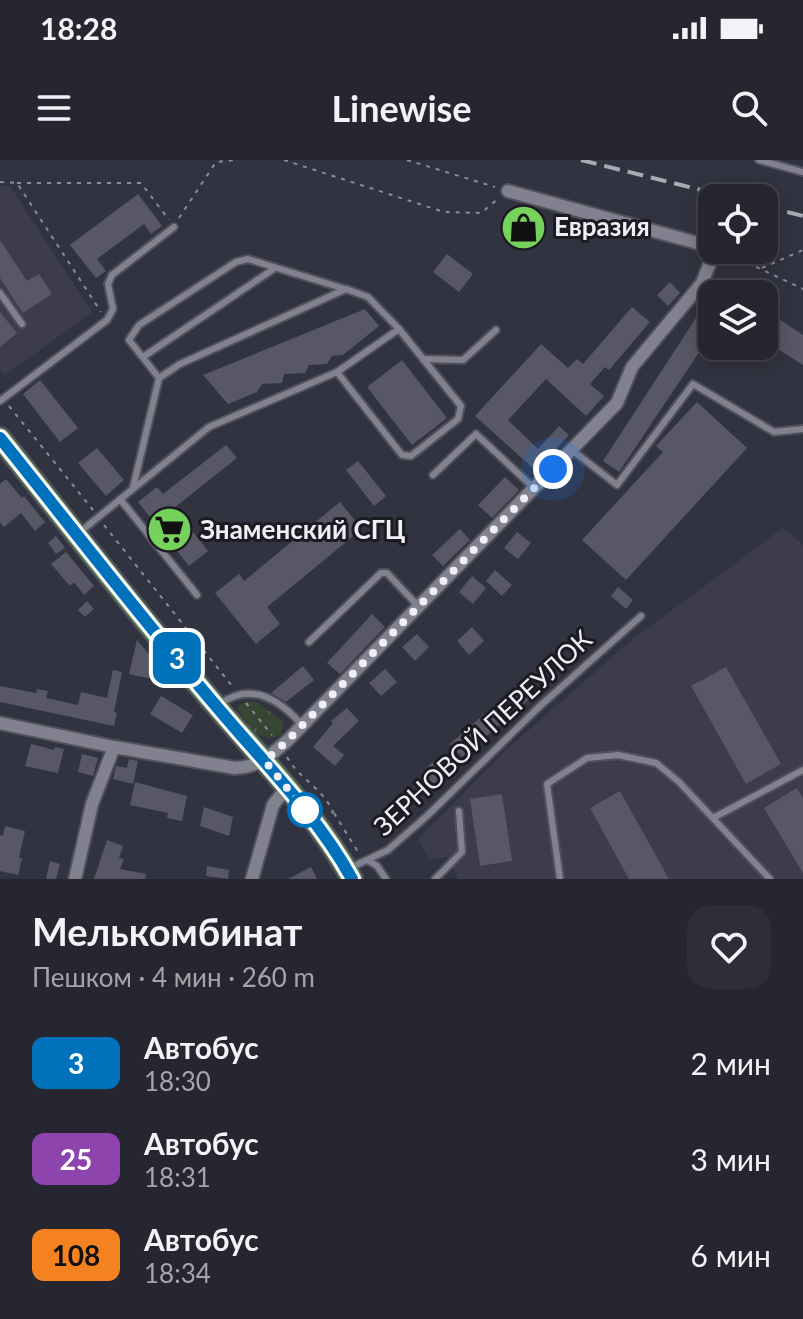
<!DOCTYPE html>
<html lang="ru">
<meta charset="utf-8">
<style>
body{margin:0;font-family:Lato,sans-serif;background:#2e2e38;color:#f1f3f6;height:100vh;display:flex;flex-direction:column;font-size:30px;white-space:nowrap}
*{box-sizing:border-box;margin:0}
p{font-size:26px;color:#a4a5ab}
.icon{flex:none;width:44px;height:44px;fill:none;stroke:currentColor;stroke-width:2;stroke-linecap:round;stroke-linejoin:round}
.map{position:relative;height:719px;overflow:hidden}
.sheet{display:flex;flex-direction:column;background:#262630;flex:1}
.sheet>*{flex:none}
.badge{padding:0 16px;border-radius:12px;font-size:28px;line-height:52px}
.buttons{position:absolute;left:698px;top:24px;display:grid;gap:16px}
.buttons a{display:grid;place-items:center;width:80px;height:80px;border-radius:16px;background:#262630;box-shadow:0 4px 20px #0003,0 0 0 2px #42434c;font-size:40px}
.you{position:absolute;width:40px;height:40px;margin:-20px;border:6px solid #fff;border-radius:50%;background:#1a73e8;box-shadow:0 0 0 12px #1a73e833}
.map>.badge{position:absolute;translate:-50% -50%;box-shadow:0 0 0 4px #fff}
.round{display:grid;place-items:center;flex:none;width:84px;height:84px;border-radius:24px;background:#2e2e38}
.head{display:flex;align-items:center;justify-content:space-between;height:136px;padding:0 32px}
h1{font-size:38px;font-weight:700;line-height:60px}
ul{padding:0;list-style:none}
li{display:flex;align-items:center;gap:24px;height:96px;padding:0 32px}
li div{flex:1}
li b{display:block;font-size:30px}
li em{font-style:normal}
li .badge{min-width:88px;font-weight:700;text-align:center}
.status{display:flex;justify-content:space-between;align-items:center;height:56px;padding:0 40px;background:#262630;direction:ltr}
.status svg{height:22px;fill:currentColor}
header{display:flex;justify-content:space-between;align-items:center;height:104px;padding:0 32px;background:#262630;font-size:36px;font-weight:700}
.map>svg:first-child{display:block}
</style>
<div class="status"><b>18:28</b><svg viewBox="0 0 49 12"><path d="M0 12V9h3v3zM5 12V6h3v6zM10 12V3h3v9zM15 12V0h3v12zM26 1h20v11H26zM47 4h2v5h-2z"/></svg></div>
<header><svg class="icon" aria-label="menu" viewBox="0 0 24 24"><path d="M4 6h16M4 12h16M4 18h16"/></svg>Linewise<svg class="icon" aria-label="search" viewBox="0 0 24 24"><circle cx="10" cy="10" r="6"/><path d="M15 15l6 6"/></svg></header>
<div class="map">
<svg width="803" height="719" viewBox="0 0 803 719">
<defs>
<pattern id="grass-tufts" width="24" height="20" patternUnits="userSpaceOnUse" patternTransform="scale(2)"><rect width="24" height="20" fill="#364632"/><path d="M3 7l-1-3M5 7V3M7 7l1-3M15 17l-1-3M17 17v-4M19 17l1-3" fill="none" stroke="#536150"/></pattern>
</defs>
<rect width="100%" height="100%" fill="#323340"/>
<g fill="#3c3c4e">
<path d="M0 26H10L92 152 4 216 0 210Z"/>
<path d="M783 368 803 385V719H458L448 697 430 700 418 679 508 588 633 479Z"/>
</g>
<path fill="url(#grass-tufts)" d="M248 541 259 543 284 563 280 576C256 583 250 566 237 549L239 545Z"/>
<g fill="#575766">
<path d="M138 34 162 66 151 74 144 64 97 99 106 111 96 118 70 85Z"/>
<path d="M508 55 542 63 538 79 504 71Z"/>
<path d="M0 80 27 121 39 114 52 134 23 153 0 118Z"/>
<path d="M447 94 473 114 459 132 433 112Z"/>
<path d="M720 121 741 134H712V173L619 312 603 301Z"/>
<path d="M670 122 680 133 668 146 657 135Z"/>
<path d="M632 147 650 162 609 210 605 207 590 224 604 236 586 256 546 219 508 260 538 289 559 266 569 275 536 311 475 256 541 184 568 208 577 199 583 204Z"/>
<path d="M365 149 379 166 343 195 332 196 327 204 309 205 305 213 284 214 282 223 262 224 257 232 228 244 203 215Z"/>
<path d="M764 149 803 175V205L764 180Z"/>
<path d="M0 152 17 173 0 187Z"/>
<path d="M402 200 447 258 412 285 367 227Z"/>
<path d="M40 220 78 268 60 282 23 234Z"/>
<path d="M697 242 747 288 626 420 582 380 663 292 656 286Z"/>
<path d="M226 285 237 298 174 348 208 391 189 406 138 342 157 327 163 334Z"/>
<path d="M97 288 124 320 106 336 78 303Z"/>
<path d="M358 301 386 336 374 346 346 310Z"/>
<path d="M505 317 519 330 492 358 478 345Z"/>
<path d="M6 319 22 338 24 336 45 362 35 371 21 353 4 367 0 362V324Z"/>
<path d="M340 342 362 369 267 447 280 464 256 484 215 433 239 414 244 421Z"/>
<path d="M460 369 470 380 443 406 432 395Z"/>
<path d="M517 372 531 383 518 399 504 388Z"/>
<path d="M56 376 65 388 56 394 48 383Z"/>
<path d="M66 392 94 426 84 435 74 422 70 426 51 404Z"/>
<path d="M495 410 512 425 502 436 486 421Z"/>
<path d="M472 416 486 428 473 444 459 432Z"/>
<path d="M618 427 633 440 626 449 611 436Z"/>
<path d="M87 441 94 449 85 457 78 450Z"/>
<path d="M372 454 385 467 340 514 327 503Z"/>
<path d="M472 467 484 481 469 495 457 481Z"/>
<path d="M417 474 429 487 415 501 402 487Z"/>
<path d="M137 480 174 524 129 514Z"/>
<path d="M303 506 314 520 286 542 271 533Z"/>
<path d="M726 507 781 604 746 624 691 526Z"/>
<path d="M385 509 397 522 381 536 369 523Z"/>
<path d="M113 510 122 512 114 552 117 553 114 566 0 542V526L36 533 37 529 48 531 46 538 78 545 81 532 107 538Z"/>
<path d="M520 523 532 537 462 597 450 584Z"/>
<path d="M161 536 193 555 182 573 150 554Z"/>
<path d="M347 548 359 561 333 586 344 595 335 606 313 587 333 563 331 561Z"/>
<path d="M31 584 54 590 55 587 64 589 58 613 25 606Z"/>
<path d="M82 594 98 598 93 616 78 612Z"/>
<path d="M129 599 138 601 133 624 113 619 116 606 127 608Z"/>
<path d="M436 599 448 612 432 626 421 613Z"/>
<path d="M135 622 187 636 182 661 167 658 168 653 130 645Z"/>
<path d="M797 628 803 638V713L764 648Z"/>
<path d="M620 631 669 719H629L590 648Z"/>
<path d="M502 634 512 701 480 706 470 639Z"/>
<path d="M204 647 233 657 229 676 200 666Z"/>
<path d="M5 666 25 671 19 698H22L18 715 0 711V675L3 676Z"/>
<path d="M107 680 123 686 119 698 124 699 120 709 146 714 145 719H94Z"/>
<path d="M50 701 60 704 56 719H46Z"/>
<path d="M207 706 229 710 228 719 206 716Z"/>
<path d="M311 707 317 719H288Z"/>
</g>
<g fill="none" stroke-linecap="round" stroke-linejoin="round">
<defs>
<g id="lane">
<path d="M759 0 803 12"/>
<path d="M0 133 22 164"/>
<path d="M143 197 275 108"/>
<path d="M423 199 463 200 496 170"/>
<path d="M159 218 129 180 139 165 236 102 248 99 345 129"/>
<path d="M0 241 107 160 113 149 108 124 112 115 174 67"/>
<path d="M572 290 617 325 693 224 774 272 803 269"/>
<path d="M433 315 476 274 534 328"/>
<path d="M133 328 159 218 180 204 346 129 368 137 399 169"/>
<path d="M120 339 197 435"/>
<path d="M80 372 209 267 337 212 399 169 461 246 458 259 411 296 402 295 337 212"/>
<path d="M309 482 381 413H387L418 446"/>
<path d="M220 544C251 521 280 540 302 565"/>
<path d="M713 658 803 610"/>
<path d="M369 701 377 706 386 719"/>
<path d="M350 708 388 690 428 655 540 546 641 456"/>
<path d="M435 719 462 692 459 651"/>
<path d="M560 719 547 624 587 598 618 595 656 603 679 622 770 719"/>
</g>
<g id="street">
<path d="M508 31 712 87"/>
<path d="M0 563 114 587 235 608C259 607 270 596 287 581L617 243 632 207 702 123 715 90"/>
<path d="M75 719 92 644 114 587"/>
<path d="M252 719 273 645 287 627"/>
</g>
<path id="primary" d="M0 278C72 368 142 460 217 547 264 602 317 655 352 719"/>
</defs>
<use href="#lane" stroke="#51515c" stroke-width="10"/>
<use href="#street" stroke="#51515c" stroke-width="16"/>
<use href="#primary" stroke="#51515c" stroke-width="24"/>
<g stroke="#8b8c96" stroke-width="2" stroke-dasharray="4 6" stroke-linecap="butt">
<path d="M284 0 444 52 481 53 498 39"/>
<path d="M407 0 495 27"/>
<path d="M0 22 17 23 101 152"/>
<path d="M17 23H141L169 60"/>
<path d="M179 58 216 2 236 0"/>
<path d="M729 94 803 129"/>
<path d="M762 108 803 90"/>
<path d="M9 246 93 350"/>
<path d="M104 365 232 526"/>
<path d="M246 543 272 575"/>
<path d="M287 597C299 619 323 628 333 652L329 655"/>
<path d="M334 653 358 692"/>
</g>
<use href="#lane" stroke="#818190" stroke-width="6"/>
<use href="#street" stroke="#818190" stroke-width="12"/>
<use href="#primary" stroke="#609357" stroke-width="20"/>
<g stroke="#a9aab4" stroke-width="4" stroke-dasharray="16 8" stroke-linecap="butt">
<path d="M581 0 733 38"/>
<path d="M764 46 803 56"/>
</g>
</g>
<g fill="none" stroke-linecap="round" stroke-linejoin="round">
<defs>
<path id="line" d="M0 278C72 368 143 460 217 547 264 603 317 655 352 719"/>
</defs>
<use href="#line" stroke="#fff" stroke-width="18"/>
<use href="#line" stroke="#0072bc" stroke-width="12"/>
<path stroke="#eeeff7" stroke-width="8" stroke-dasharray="0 14.4" d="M305 650 265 601 287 581 553 309"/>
</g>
<defs>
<symbol id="shop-disc" viewBox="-11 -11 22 22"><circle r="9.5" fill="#75d25b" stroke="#1b1b21"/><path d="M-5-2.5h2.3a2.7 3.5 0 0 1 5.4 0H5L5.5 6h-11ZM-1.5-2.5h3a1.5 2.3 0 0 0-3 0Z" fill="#111"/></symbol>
<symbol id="supermarket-disc" viewBox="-11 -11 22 22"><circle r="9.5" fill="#75d25b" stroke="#1b1b21"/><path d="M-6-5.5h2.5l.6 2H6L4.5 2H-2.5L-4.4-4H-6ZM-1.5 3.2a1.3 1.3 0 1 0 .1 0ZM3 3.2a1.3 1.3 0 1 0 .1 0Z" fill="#111"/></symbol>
</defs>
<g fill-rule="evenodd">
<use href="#shop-disc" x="498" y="42" width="51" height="51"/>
<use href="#supermarket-disc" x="144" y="344" width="51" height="51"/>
</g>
<circle fill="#fff" stroke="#0072bc" stroke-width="4" cx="305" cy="650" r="16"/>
<g text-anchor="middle" stroke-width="6" stroke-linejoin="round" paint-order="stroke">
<g font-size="26" font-weight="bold" fill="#eeeff7" stroke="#1b1b21" text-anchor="start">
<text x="554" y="76">Евразия</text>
<text x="200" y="379">Знаменский СГЦ</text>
</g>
<g font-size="26" fill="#eeeff7" stroke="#1b1b21">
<text transform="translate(483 573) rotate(-43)" y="9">ЗЕРНОВОЙ ПЕРЕУЛОК</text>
</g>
</g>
</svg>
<div class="buttons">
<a><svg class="icon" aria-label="locate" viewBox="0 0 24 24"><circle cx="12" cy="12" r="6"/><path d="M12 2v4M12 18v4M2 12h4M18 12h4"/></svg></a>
<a><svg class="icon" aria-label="layers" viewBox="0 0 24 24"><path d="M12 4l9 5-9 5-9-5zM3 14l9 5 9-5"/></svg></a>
</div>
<div class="you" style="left:553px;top:309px"></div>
<b class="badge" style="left:177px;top:498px;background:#0072bc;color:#fff">3</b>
</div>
<section class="sheet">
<div class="head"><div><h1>Мелькомбинат</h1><p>Пешком · 4 мин · 260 m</p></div><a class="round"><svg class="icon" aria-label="heart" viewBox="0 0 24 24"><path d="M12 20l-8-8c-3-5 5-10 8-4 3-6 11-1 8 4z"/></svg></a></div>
<ul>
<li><span class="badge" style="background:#0072bc;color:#fff">3</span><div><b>Автобус</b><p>18:30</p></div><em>2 мин</em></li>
<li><span class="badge" style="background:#8e44ad;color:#fff">25</span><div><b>Автобус</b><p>18:31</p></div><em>3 мин</em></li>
<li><span class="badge" style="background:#f58220;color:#111">108</span><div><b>Автобус</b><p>18:34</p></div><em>6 мин</em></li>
</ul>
</section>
